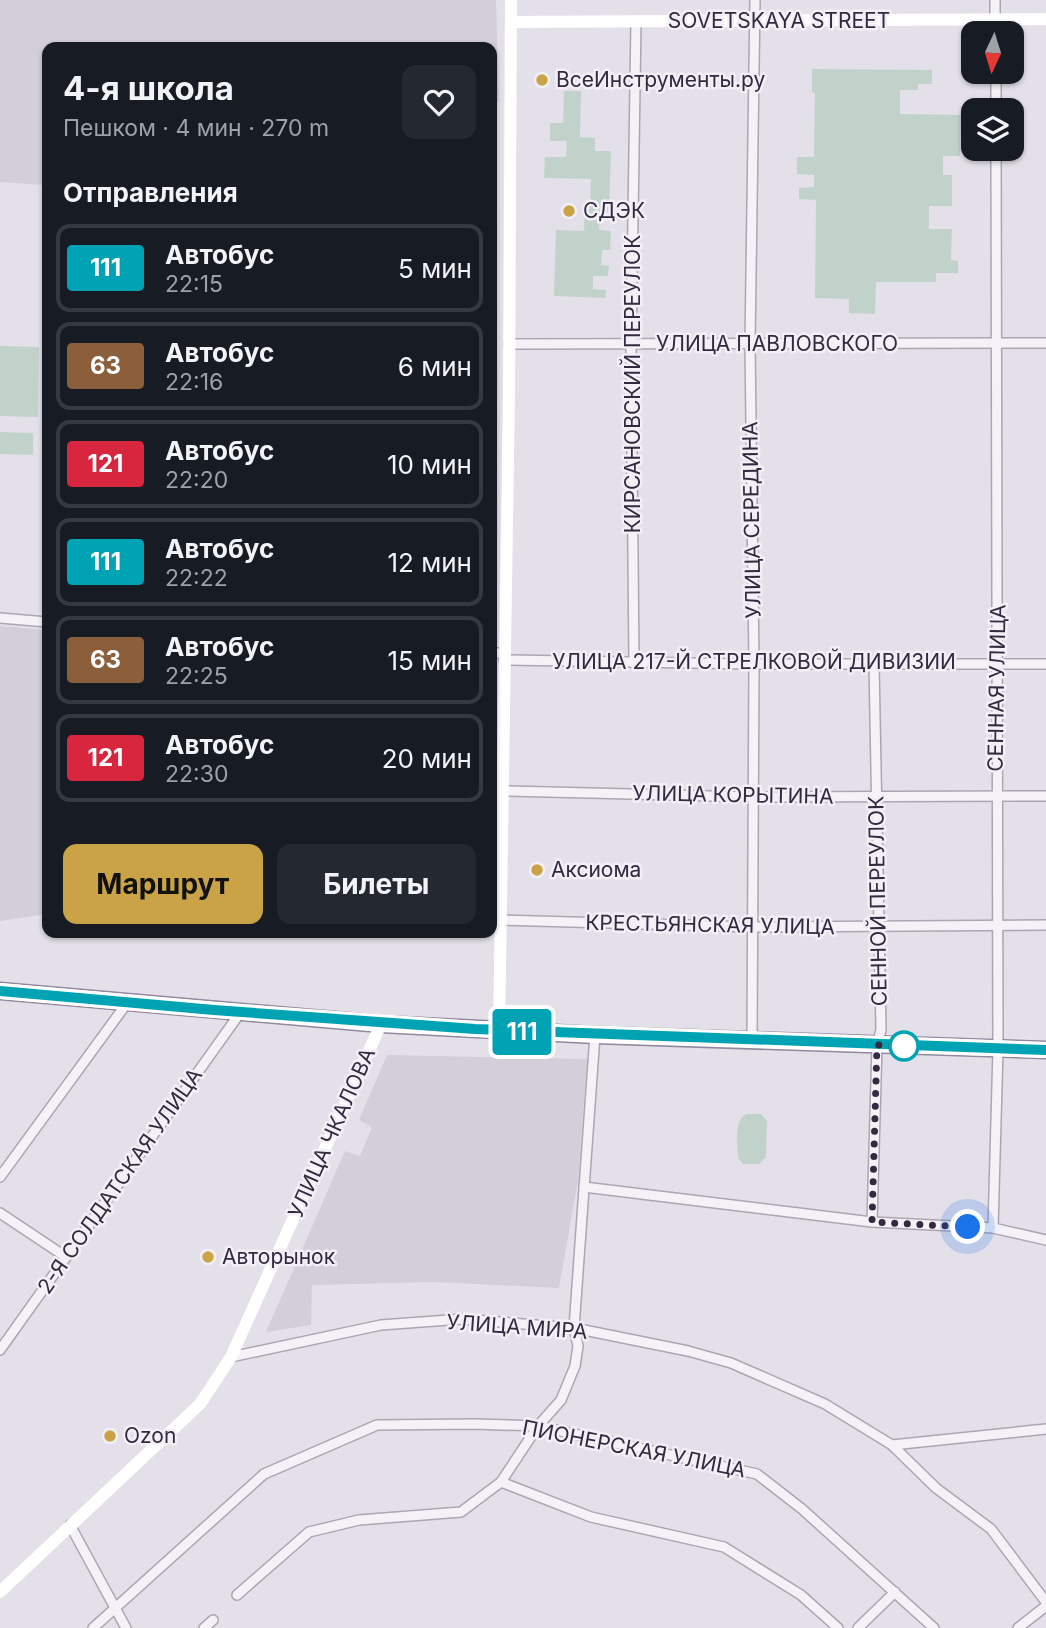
<!DOCTYPE html>
<html lang="ru">
<meta charset="utf-8">
<style>
body{margin:0;font-family:Inter,sans-serif;background:#242831;color:#f1f3f6;height:100vh;display:flex;flex-direction:column;font-size:26px;white-space:nowrap}
*{box-sizing:border-box;margin:0}
p{font-size:23px;color:#9ea1a6}
.icon{flex:none;width:38px;height:38px;fill:none;stroke:currentColor;stroke-width:2;stroke-linecap:round;stroke-linejoin:round}
.map{position:relative;flex:1;overflow:hidden}
.panel{position:absolute;left:42px;top:42px;width:455px;height:896px;display:flex;flex-direction:column;background:#171b24;border-radius:14px;box-shadow:0 2px 5px #0004}
.panel>*{flex:none}
.badge{padding:0 14px;border-radius:5px;font-size:24px;line-height:46px}
.needle{width:46px;rotate:184deg}
.tools{position:absolute;left:961px;top:21px;display:grid;gap:14px}
.tools a{display:grid;place-items:center;width:63px;height:63px;border-radius:14px;background:#171b24;box-shadow:0 2px 5px #0004;font-size:35px}
.you{position:absolute;width:35px;height:35px;margin:-18px;border:5px solid #fff;border-radius:50%;background:#1a73e8;box-shadow:0 0 0 10px #1a73e833}
.map>.badge{position:absolute;translate:-50% -50%;box-shadow:0 0 0 4px #fff}
h2{padding:0 21px;font-size:26px;line-height:63px}
.round{display:grid;place-items:center;flex:none;width:74px;height:74px;border-radius:14px;background:#242831}
.head{display:flex;align-items:center;justify-content:space-between;height:119px;padding:0 21px}
h1{font-size:33px;font-weight:700;line-height:52px}
.button{display:flex;gap:14px;margin-top:auto;padding:14px 21px}
.button a{flex:1;height:80px;border-radius:14px;background:#cba347;color:#111;font-size:28px;font-weight:700;line-height:80px;text-align:center}
.button a+a{background:#242831;color:#f1f3f6}
ul{padding:0;list-style:none}
li{display:flex;align-items:center;gap:21px;height:88px;margin:0 14px 10px;padding:0 7px;border:4px solid #363941;border-radius:14px}
li div{flex:1}
li b{display:block;font-size:26px}
li em{font-style:normal}
li .badge{min-width:77px;font-weight:700;text-align:center}
.map>svg:first-child{display:block}
</style>
<div class="map">
<svg width="1046" height="1628" viewBox="0 0 1046 1628">
<rect width="100%" height="100%" fill="#e4e0e9"/>
<g fill="#d3ceda">
<path d="M0 0H496L499 101H492V47H47V216L45 185 0 182Z"/>
<path d="M0 626 47 630V914L0 921Z"/>
<path d="M387 1055 587 1059 578 1180 559 1288 435 1282 312 1285 311 1325 266 1332 345 1151 360 1156 372 1127 359 1120Z"/>
</g>
<g fill="#c1d2cb">
<path d="M812 69 932 70V84H918V90H900V114L961 115 960 156H943V175H952V206H929V229H952L951 260 958 261V273H936V282H876L875 314 849 313V299L815 298 816 200 799 199V188L814 187V175L797 174V157H814L815 93 812 92Z"/>
<path d="M564 91H581L580 137 595 138V151H611L609 212H600L599 230 611 231 610 250H602L601 265 609 266 608 276H593V289L606 290V298L554 296 556 230 584 231 585 210 590 209 591 179 544 178 545 157H566L567 141H550V123H563Z"/>
<path d="M0 346 39 347 38 417 0 416Z"/>
<path d="M0 432 33 433V455L0 454Z"/>
<path d="M746 1114H761L767 1121 766 1157 759 1164H743L738 1158C738 1145 733 1121 746 1114Z"/>
</g>
<g fill="none" stroke-linecap="round" stroke-linejoin="round">
<defs>
<g id="street">
<path d="M995 0V33"/>
<path d="M996 72V110"/>
<path d="M509 344 1046 343"/>
<path d="M0 618 47 622"/>
<path d="M492 653H504"/>
<path d="M504 660 754 664H1046"/>
<path d="M634 663 631 344 636 22"/>
<path d="M503 791 753 797 1046 796"/>
<path d="M501 920 754 927 1046 925"/>
<path d="M752 1040 754 664 750 343 755 0"/>
<path d="M0 1177 127 1003"/>
<path d="M584 1187 872 1222 993 1228 1046 1240"/>
<path d="M0 1213 66 1257"/>
<path d="M872 1222 877 1045 881 1030 874 664"/>
<path d="M993 1228 998 1049 996 149"/>
<path d="M0 1350 240 1013"/>
<path d="M231 1357 381 1325 462 1319 574 1328 688 1351 731 1363 825 1404 892 1445 936 1488 991 1529 1046 1602"/>
<path d="M892 1445 1046 1429"/>
<path d="M501 1482 591 1517 724 1547 801 1595 838 1628"/>
<path d="M70 1525 126 1628"/>
<path d="M237 1595 309 1532 359 1520 461 1512 501 1482 538 1426 561 1400 575 1366 578 1346 574 1328 595 1035"/>
<path d="M93 1628 264 1474 377 1425 474 1424 538 1426 757 1474 802 1509 934 1628"/>
<path d="M204 1628 213 1620"/>
<path d="M858 1628 895 1592"/>
<path d="M1018 1628 1046 1606"/>
</g>
<path id="highway" d="M0 991 381 1024 595 1035 1046 1050"/>
</defs>
<use href="#street" stroke="#aca5b3" stroke-width="12"/>
<use href="#highway" stroke="#92879f" stroke-width="19"/>
<use href="#street" stroke="#f5f2f7" stroke-width="9"/>
<g stroke="#fff" stroke-width="12">
<path d="M511 22 1046 19"/>
<path d="M499 1031 509 395 511 0"/>
<path d="M0 1592 200 1404 231 1357 381 1024"/>
</g>
<use href="#highway" stroke="#fff" stroke-width="16"/>
</g>
<g fill="none" stroke-linecap="round" stroke-linejoin="round">
<defs>
<path id="line" d="M0 991 214 1010 475 1029 1046 1050"/>
</defs>
<use href="#line" stroke="#fff" stroke-width="16"/>
<use href="#line" stroke="#00a3b4" stroke-width="10"/>
<path stroke="#342940" stroke-width="7" stroke-dasharray="0 12.6" d="M904 1046 877 1045 872 1222 968 1227"/>
</g>
<g fill="#cba347" stroke="#f2eff6" stroke-width="2.5">
<circle cx="542" cy="80" r="7"/>
<circle cx="569" cy="211" r="7"/>
<circle cx="537" cy="870" r="7"/>
<circle cx="208" cy="1257" r="7"/>
<circle cx="110" cy="1436" r="7"/>
</g>
<circle fill="#fff" stroke="#00a3b4" stroke-width="3.5" cx="904" cy="1046" r="14"/>
<g text-anchor="middle" stroke-width="5" stroke-linejoin="round" paint-order="stroke">
<g font-size="21" fill="#342940" stroke="#f2eff6">
<text x="779" y="28">SOVETSKAYA STREET</text>
<text x="777" y="351">УЛИЦА ПАВЛОВСКОГО</text>
<text transform="translate(633 384) rotate(-90)" y="7">КИРСАНОВСКИЙ ПЕРЕУЛОК</text>
<text transform="translate(752 520) rotate(-91)" y="7">УЛИЦА СЕРЕДИНА</text>
<text x="754" y="669">УЛИЦА 217-Й СТРЕЛКОВОЙ ДИВИЗИИ</text>
<text transform="translate(997 688) rotate(-89)" y="7">СЕННАЯ УЛИЦА</text>
<text transform="translate(733 795) rotate(1)" y="7">УЛИЦА КОРЫТИНА</text>
<text transform="translate(878 901) rotate(-91)" y="7">СЕННОЙ ПЕРЕУЛОК</text>
<text transform="translate(710 925) rotate(1)" y="7">КРЕСТЬЯНСКАЯ УЛИЦА</text>
<text transform="translate(332 1133) rotate(-66)" y="7">УЛИЦА ЧКАЛОВА</text>
<text transform="translate(120 1181) rotate(-55)" y="7">2-Я СОЛДАТСКАЯ УЛИЦА</text>
<text transform="translate(517 1327) rotate(4)" y="7">УЛИЦА МИРА</text>
<text transform="translate(634 1449) rotate(11)" y="7">ПИОНЕРСКАЯ УЛИЦА</text>
</g>
<g font-size="21" fill="#342940" stroke="#f2eff6" text-anchor="start">
<text x="556" y="87">ВсеИнструменты.ру</text>
<text x="583" y="218">СДЭК</text>
<text x="551" y="877">Аксиома</text>
<text x="222" y="1264">Авторынок</text>
<text x="124" y="1443">Ozon</text>
</g>
</g>
</svg>
<div class="tools">
<a><svg class="needle" viewBox="-14 -14 28 28"><path d="M0-13l5 13h-10z" fill="#e53935"/><path d="M0 13l5-13h-10z" fill="#9ea1a6"/></svg></a>
<a><svg class="icon" aria-label="layers" viewBox="0 0 24 24"><path d="M12 4l9 5-9 5-9-5zM3 14l9 5 9-5"/></svg></a>
</div>
<div class="you" style="left:968px;top:1227px"></div>
<b class="badge" style="left:522px;top:1032px;background:#00a3b4;color:#fff">111</b>
<section class="panel">
<div class="head"><div><h1>4-я школа</h1><p>Пешком · 4 мин · 270 m</p></div><a class="round"><svg class="icon" aria-label="heart" viewBox="0 0 24 24"><path d="M12 20l-8-8c-3-5 5-10 8-4 3-6 11-1 8 4z"/></svg></a></div>
<h2>Отправления</h2>
<ul>
<li><span class="badge" style="background:#00a3b4;color:#fff">111</span><div><b>Автобус</b><p>22:15</p></div><em>5 мин</em></li>
<li><span class="badge" style="background:#8b5e3c;color:#fff">63</span><div><b>Автобус</b><p>22:16</p></div><em>6 мин</em></li>
<li><span class="badge" style="background:#d7263d;color:#fff">121</span><div><b>Автобус</b><p>22:20</p></div><em>10 мин</em></li>
<li><span class="badge" style="background:#00a3b4;color:#fff">111</span><div><b>Автобус</b><p>22:22</p></div><em>12 мин</em></li>
<li><span class="badge" style="background:#8b5e3c;color:#fff">63</span><div><b>Автобус</b><p>22:25</p></div><em>15 мин</em></li>
<li><span class="badge" style="background:#d7263d;color:#fff">121</span><div><b>Автобус</b><p>22:30</p></div><em>20 мин</em></li>
</ul>
<div class="button"><a>Маршрут</a><a>Билеты</a></div>
</section>
</div>
